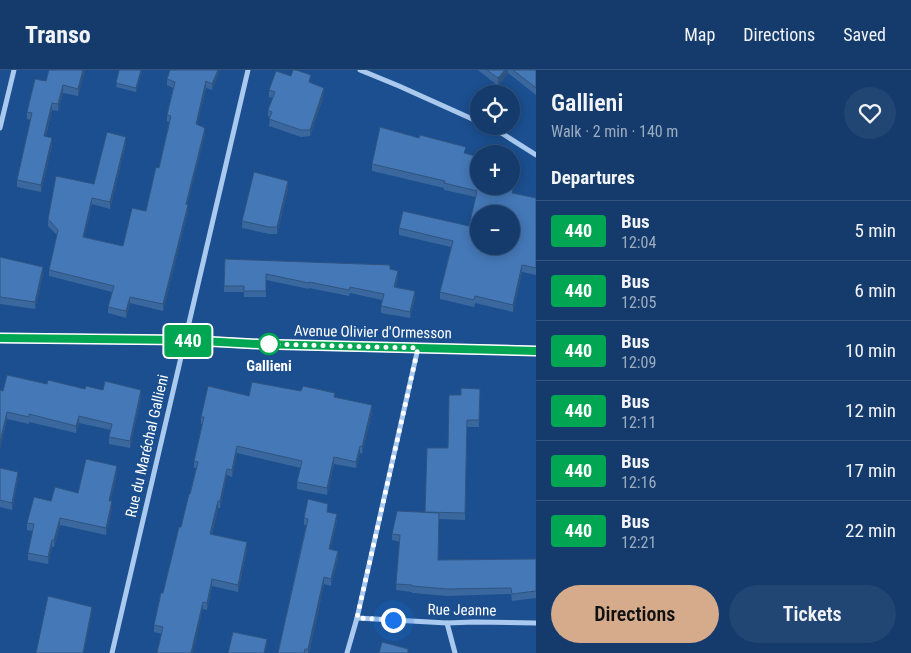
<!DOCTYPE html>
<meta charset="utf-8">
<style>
body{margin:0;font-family:"Roboto Condensed",sans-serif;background:#214673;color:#f1f3f6;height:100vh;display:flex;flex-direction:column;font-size:19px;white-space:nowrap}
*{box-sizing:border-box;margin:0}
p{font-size:16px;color:#9dadc1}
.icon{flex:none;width:28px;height:28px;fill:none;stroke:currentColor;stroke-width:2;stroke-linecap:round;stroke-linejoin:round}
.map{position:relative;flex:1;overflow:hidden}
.side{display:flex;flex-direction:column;background:#143b6b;width:375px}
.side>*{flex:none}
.badge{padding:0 10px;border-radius:4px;font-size:18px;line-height:32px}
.controls{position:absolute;left:470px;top:15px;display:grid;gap:10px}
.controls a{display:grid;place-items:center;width:50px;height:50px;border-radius:50%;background:#143b6b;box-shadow:0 2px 12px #0003,0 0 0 1px #33557e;font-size:25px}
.you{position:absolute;width:25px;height:25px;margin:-12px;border:4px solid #fff;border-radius:50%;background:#1a73e8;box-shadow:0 0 0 8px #1a73e833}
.map>.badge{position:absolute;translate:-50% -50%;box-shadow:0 0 0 2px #fff}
h2{padding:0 15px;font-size:19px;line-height:45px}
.round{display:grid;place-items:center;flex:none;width:52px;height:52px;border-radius:26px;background:#214673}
.overview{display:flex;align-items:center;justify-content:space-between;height:85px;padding:0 15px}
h1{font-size:24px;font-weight:600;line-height:38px}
.action{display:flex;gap:10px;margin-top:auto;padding:10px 15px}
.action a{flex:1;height:58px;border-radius:30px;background:#d6ab8b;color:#111;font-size:20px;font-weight:600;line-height:58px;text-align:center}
.action a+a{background:#214673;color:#f1f3f6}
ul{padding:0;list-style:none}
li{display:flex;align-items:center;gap:15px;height:60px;padding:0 15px;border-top:1px solid #33557e}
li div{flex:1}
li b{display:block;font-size:19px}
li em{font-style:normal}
li .badge{min-width:55px;font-weight:700;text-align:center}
header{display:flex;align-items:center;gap:30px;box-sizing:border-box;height:70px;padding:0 25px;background:#143b6b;border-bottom:1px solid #33557e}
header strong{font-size:24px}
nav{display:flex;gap:28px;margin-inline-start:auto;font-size:18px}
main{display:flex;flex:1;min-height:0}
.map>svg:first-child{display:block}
</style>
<header>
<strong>Transo</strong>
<nav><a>Map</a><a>Directions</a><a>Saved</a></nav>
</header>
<main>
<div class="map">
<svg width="536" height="583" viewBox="0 0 536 583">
<rect width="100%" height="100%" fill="#1b4f8f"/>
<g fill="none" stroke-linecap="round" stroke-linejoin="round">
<g stroke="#a9c9ee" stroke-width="5">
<path d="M360 0 399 16 479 52"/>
<path d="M487 56 503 64 536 85"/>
<path d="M0 58 14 0"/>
<path d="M357 548 447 553 474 552 536 553"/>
<path d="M447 553 455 583"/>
<path d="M112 583 248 0"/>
<path d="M347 583 357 548 418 278"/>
</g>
<path stroke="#d6e6fa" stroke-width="10" d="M0 268 184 270 258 274 536 281"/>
</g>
<g fill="#3a679d">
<path d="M49 0H85L78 26 63 23 58 41 52 40 46 66 52 75 41 122 17 117V110L31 50 27 49V42L46 11Z"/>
<path d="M119 0H142L136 22 116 17Z"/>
<path d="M170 0H220L212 20 206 18 197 55 205 64 187 135 188 141 163 241 130 233 126 248 108 243V237L112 222 49 206V200L57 165 48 156V149L94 114 126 73 110 139 92 134 84 167 123 176 146 141 159 98 169 52 167 51V45L173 18 167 15V9Z"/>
<path d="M478 0H536V25L508 3 498 16Z"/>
<path d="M291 6 311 12V13L324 25 310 66 301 67 269 56 270 47 268 46V40L273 28 269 27V20Z"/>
<path d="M419 68 466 84 507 117 513 123 536 128V205L522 202 513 242 475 233 474 237 440 229V222L451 177 399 165V158L469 156 476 127 444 120V118L372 101V94Z"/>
<path d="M288 118 277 164H269L242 158V151Z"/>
<path d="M0 187 43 204 35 239 0 234Z"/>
<path d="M225 189 390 199 398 207 396 217 415 228 410 248 381 243V236L382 230 350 223 349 226 309 218V219L266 210V227H244V222H224Z"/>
<path d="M47 314 85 319 103 320 141 327 130 378 109 374V367L111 360 79 353 76 363 29 352V354L7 349 0 379V320L3 321Z"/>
<path d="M480 319 479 357H467L465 450 439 449 438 490 536 489V528L512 531 511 524 447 526 412 523V522L396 520 400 472 392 470V464L425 442 448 378Z"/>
<path d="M249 326 335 327 372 342 362 384 360 383 356 398 334 394 327 425 297 419V412L301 398 237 383 232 407 227 405 220 438H218L212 464 247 479 238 522 212 516 207 540 203 539 162 564 154 562V555L163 523 190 424 196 398H194V391L202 354H201V347Z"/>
<path d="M0 398 18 409 12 440 0 437Z"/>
<path d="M117 403 110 431 112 438 106 465 60 455 54 477H52L48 494 28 490V483L33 461 27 460V453L51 431 78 423Z"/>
<path d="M328 440V442L337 451 330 479 338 488 331 516 324 514 309 583H278L306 455H304V448Z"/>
</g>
<g fill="#305480">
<path d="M83 0H85L78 26V19Z"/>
<path d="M141 0H142L136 22V18Z"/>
<path d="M218 0H220L212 20V14Z"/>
<path d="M505 0H508V3L498 16V8Z"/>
<path d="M206 11V18L196 61V54Z"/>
<path d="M63 15V23L58 41V34Z"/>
<path d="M324 18V25L310 66V60Z"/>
<path d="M52 33V40L44 73V66Z"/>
<path d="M205 58V64L186 141V134Z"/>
<path d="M126 67V73L110 139V132Z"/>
<path d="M52 68V75L41 122V115Z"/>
<path d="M288 111V118L277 164V157Z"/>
<path d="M92 128V134L83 173V167Z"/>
<path d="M188 135V141L163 241V234Z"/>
<path d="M522 195V202L513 242V235Z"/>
<path d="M43 197V204L35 239V232Z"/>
<path d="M398 201V207L394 223V217Z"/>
<path d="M415 221V228L410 248V242Z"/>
<path d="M130 227V233L126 248V241Z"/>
<path d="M141 320V327L130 378V371Z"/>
<path d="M372 335V342L362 384V377Z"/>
<path d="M7 342V349L0 379V372Z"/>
<path d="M79 346V353L76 363V356Z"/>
<path d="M237 376V383L232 407V400Z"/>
<path d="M360 376V383L356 398V392Z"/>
<path d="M334 387V394L327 425V418Z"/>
<path d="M117 396V403L109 437V431Z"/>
<path d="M227 399V405L220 438V431Z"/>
<path d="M18 402V409L12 440V433Z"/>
<path d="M112 431V438L106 465V458Z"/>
<path d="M218 431V438L210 470V464Z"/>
<path d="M337 444V451L329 486V479Z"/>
<path d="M60 448V455L54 477V470Z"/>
<path d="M52 470V477L48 494V487Z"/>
<path d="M247 472V479L238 522V515Z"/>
<path d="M338 481V488L331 516V509Z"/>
<path d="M324 507V514L309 583H308V579Z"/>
<path d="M212 509V516L207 540V533Z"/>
<path d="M203 532V539L193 583H191Z"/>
<path d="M92 537V544L84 583H83Z"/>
<path d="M267 569V575L265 583H264Z"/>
</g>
<g fill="#4478b7" stroke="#305480" fill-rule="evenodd">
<path d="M49 0H83L78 19 63 15 58 34 52 33 44 66 52 68 41 115 17 110 32 43 27 42 35 9 46 11Z"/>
<path d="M119 0H141L136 18 116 13Z"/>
<path d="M170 0H218L212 14 206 11 196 54 205 58 186 134 188 135 163 234 130 227 126 241 108 237 114 216 49 200 58 160 48 149 56 106 94 114 107 62 126 67 110 132 92 128 83 167 123 176 132 138 146 141 156 97 159 98 171 46 167 45 175 12 167 9Z"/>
<path d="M293 0H296L311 5 309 12 324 18 310 60H301L269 49 272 42 268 40 275 22 269 20 276 1 291 6Z"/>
<path d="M487 0H505L498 8Z"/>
<path d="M513 0H536V18Z"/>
<path d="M380 57 419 68 420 65 466 77 464 83 479 87V116H505L513 119 512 123 536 128V198L522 195 513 235 475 226 474 230 440 222 453 171 399 158 403 141 469 156 477 121 444 113 445 111 372 94ZM479 144H511V176H479Z"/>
<path d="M254 102 288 111 277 157H269L242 151Z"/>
<path d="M0 187 43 197 35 232 0 227Z"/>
<path d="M225 189 390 195V199L398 201 394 217 415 221 410 242 381 236 384 224 350 217 349 220 309 212V213L266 204V221H244V216H224Z"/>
<path d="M7 305 47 314 48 310 85 319 86 316 103 320 105 311 141 320 130 371 109 367 112 354 79 346 76 356 29 344V347L7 342 0 372V320L3 321Z"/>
<path d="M252 312 301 321 303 316 335 323 334 327 372 335 362 377 360 376 356 392 334 387 327 418 297 412 302 391 237 376 232 400 227 399 220 431H218L210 464 247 472 238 515 212 509 207 533 203 532 191 583H157L163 557 154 555 161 523H163L179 457H181L189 424H190L198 392 194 391 204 347H201L208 316 249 326Z"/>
<path d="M461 318 480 319 479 350H467L465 443 425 442 427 378H448L449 325H461Z"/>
<path d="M86 389 117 396 109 431H112L106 458 60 448 54 470H52L48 487 28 483 34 454 27 453 34 427 51 431 55 417 78 423Z"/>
<path d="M0 398 18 402 12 433 0 430Z"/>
<path d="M308 429 328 434 327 442 337 444 329 479 338 481 331 509 324 507 308 579H305L304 583H278L308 449 304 448Z"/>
<path d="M397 441 439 443 438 490 536 489V521L512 524 511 518 447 519 412 516V515L396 514 400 465 392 464Z"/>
<path d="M48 526 92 537 83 583H36Z"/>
<path d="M233 562 267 569 264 583H228Z"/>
<path d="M382 572 408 579V583H379Z"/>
</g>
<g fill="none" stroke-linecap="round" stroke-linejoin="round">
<defs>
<path id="line" d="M0 268 184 270 258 274 536 281"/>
</defs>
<use href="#line" stroke="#fff" stroke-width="11"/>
<use href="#line" stroke="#00a651" stroke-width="8"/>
<path stroke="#fff" stroke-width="5" stroke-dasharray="0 9" d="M269 274 418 278 357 548 393 550"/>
</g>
<circle fill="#fff" stroke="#00a651" stroke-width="2.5" cx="269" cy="274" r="10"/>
<g text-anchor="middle" stroke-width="4.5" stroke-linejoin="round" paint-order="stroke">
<g font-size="15" fill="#fff" stroke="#1b4f8f">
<text transform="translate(373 262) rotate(1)" y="5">Avenue Olivier d'Ormesson</text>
<text transform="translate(147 376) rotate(-77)" y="5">Rue du Maréchal Gallieni</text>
<text transform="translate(462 540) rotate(1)" y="5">Rue Jeanne</text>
</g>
<g font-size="15" font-weight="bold" fill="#fff" stroke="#1b4f8f">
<text x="269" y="301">Gallieni</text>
</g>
</g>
</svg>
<div class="controls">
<a><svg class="icon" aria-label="locate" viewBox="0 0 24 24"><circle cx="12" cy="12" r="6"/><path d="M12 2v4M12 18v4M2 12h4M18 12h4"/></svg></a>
<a>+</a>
<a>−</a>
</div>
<div class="you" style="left:393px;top:550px"></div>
<b class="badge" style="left:188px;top:271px;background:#00a651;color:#fff">440</b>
</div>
<section class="side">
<div class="overview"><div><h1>Gallieni</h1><p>Walk · 2 min · 140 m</p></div><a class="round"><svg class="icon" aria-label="heart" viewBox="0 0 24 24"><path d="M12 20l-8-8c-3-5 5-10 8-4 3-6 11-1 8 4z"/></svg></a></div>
<h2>Departures</h2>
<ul>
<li><span class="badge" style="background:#00a651;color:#fff">440</span><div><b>Bus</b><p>12:04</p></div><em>5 min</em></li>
<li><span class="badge" style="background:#00a651;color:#fff">440</span><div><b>Bus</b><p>12:05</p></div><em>6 min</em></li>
<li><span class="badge" style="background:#00a651;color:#fff">440</span><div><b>Bus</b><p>12:09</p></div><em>10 min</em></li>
<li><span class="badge" style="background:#00a651;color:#fff">440</span><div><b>Bus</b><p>12:11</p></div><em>12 min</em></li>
<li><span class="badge" style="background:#00a651;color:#fff">440</span><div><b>Bus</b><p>12:16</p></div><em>17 min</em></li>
<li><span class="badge" style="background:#00a651;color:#fff">440</span><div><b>Bus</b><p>12:21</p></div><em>22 min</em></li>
</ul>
<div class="action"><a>Directions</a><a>Tickets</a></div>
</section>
</main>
